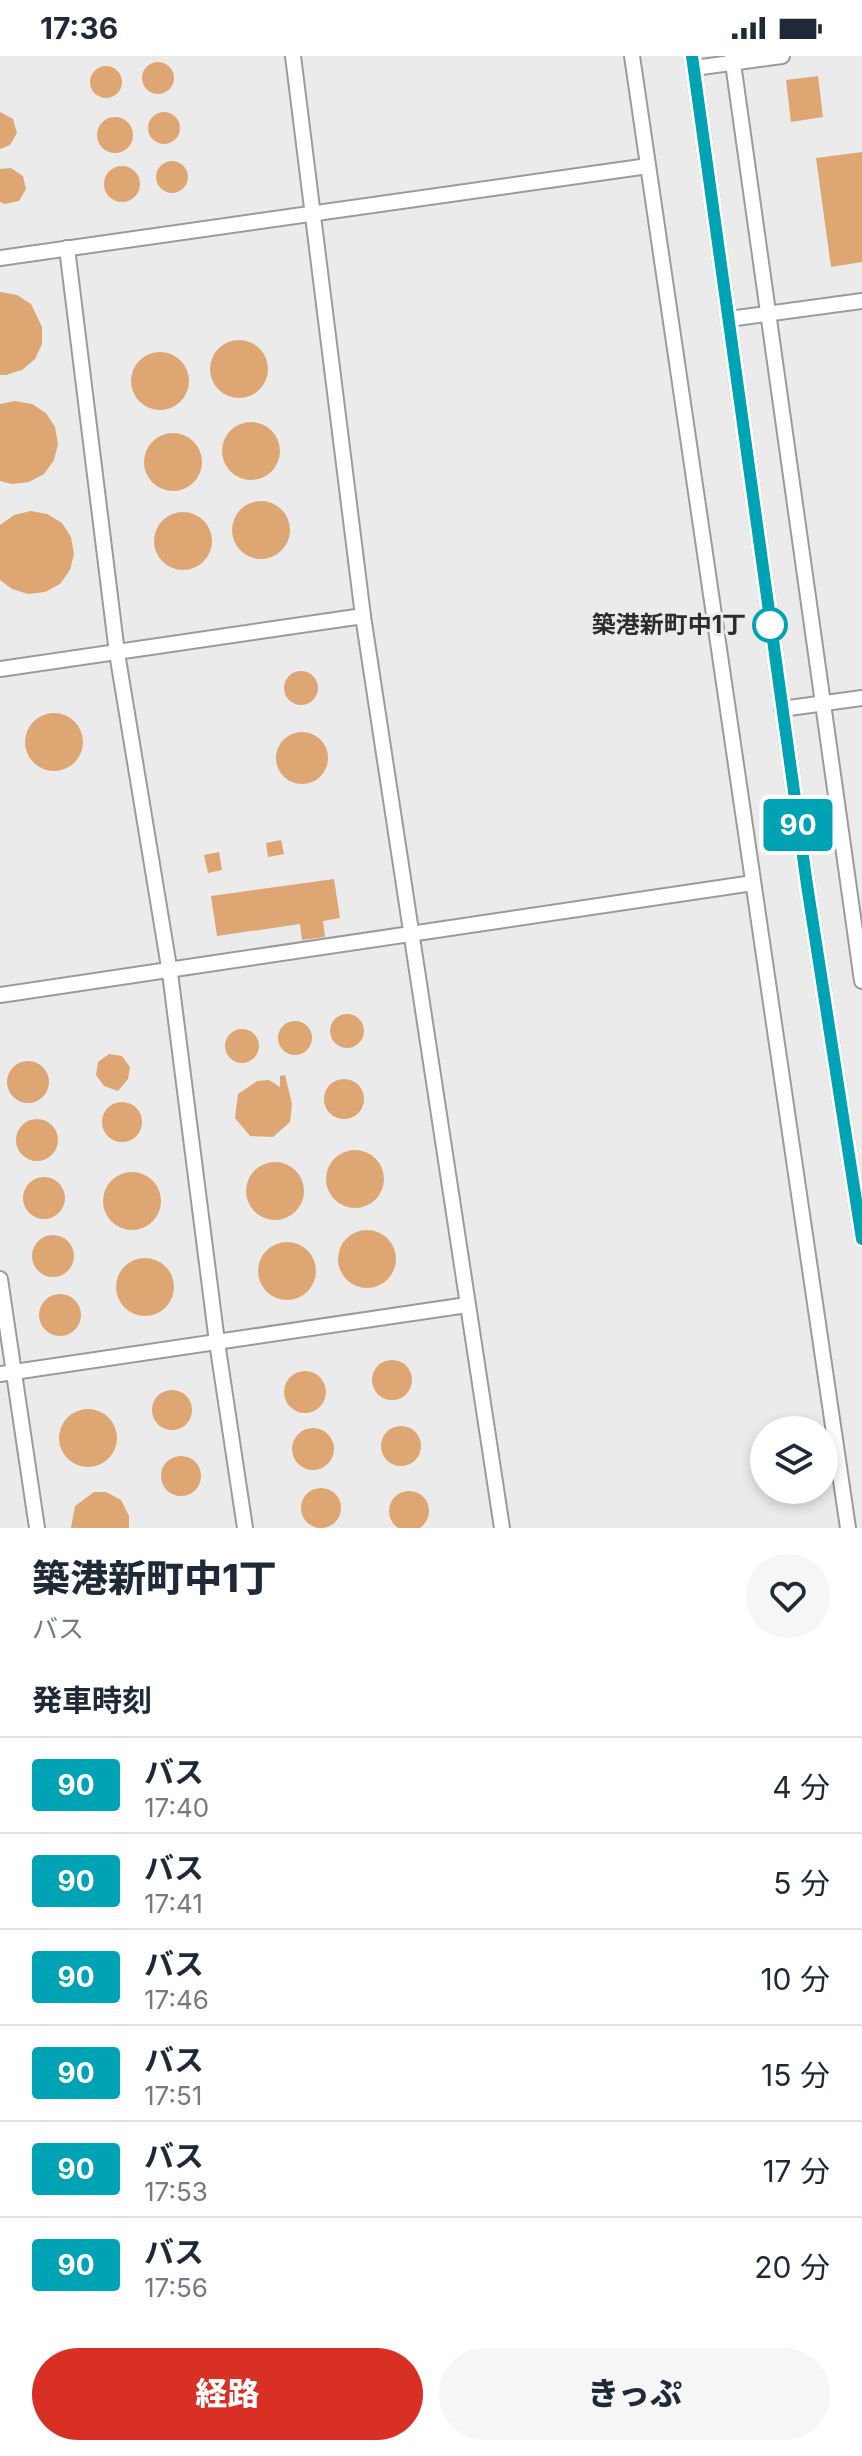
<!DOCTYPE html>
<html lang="ja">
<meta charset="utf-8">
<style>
body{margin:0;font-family:Inter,"Noto Sans JP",sans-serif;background:#f6f6f7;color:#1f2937;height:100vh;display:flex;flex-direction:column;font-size:30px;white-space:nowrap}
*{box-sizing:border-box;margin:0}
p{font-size:26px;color:#747a83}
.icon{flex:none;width:44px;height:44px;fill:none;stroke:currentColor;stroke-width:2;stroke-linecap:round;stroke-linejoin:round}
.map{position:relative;height:1472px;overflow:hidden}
.panel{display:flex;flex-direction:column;background:#fff;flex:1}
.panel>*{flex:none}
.badge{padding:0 16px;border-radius:6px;font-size:28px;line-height:52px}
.fabs{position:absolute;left:750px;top:1360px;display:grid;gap:16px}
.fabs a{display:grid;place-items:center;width:88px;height:88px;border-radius:50%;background:#fff;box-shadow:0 4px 12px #0003;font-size:40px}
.map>.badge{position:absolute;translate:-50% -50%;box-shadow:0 0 0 4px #fff}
h2{padding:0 32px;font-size:30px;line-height:72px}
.round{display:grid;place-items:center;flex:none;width:84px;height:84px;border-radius:42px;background:#f6f6f7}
.headline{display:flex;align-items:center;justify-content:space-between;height:136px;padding:0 32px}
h1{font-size:38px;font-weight:800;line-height:60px}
.cta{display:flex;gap:16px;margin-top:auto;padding:16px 32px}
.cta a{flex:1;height:92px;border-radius:48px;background:#d93025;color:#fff;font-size:32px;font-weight:800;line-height:92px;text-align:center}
.cta a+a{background:#f6f6f7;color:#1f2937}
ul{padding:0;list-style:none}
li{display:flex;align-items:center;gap:24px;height:96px;padding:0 32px;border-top:2px solid #e0e1e3}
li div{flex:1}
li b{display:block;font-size:30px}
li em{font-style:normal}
li .badge{min-width:88px;font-weight:700;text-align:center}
.status{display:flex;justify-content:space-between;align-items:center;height:56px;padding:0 40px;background:#fff;direction:ltr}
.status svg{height:22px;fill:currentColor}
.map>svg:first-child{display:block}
</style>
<div class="status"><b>17:36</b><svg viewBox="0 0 49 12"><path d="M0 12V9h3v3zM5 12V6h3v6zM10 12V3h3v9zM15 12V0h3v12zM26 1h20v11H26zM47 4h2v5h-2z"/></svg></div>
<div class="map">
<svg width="862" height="1472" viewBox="0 0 862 1472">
<rect width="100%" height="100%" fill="#ebebec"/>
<g fill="#dea673">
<circle cx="158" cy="22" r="16"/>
<circle cx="106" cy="26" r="16"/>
<path d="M818 20 823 61 791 66 786 24Z"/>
<path d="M0 56 13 63 17 77 10 89 0 93Z"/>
<circle cx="164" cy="72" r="16"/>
<circle cx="115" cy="79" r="18"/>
<path d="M862 96V206L831 211 816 102Z"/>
<circle cx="172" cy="121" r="16"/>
<circle cx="122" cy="128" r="18"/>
<path d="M11 112 23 120 26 133 19 145 5 148 0 146V113Z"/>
<path d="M0 236 17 239 31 248 42 271V288L35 303 22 314 6 319H0Z"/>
<circle cx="239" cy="313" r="29"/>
<circle cx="160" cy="325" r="29"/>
<path d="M15 345 32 348 46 357 55 371 58 388 54 404 44 418 29 426 12 428 0 425V348Z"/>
<circle cx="251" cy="395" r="29"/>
<circle cx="173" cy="406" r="29"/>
<circle cx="261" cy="474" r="29"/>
<path d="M31 455 47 458 62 467 71 481 74 498 70 514 60 528 45 536 28 538 12 533 0 524V469L14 459Z"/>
<circle cx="183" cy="485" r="29"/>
<circle cx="301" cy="632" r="17"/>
<circle cx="54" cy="686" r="29"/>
<circle cx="302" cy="702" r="26"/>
<path d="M281 784 284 798 268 801 266 787Z"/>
<path d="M219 796 222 814 208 817 204 799Z"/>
<path d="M334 823 340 862 323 865 325 881 302 884 300 868 217 880 211 840Z"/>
<circle cx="347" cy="975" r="17"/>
<circle cx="295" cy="982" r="17"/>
<circle cx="242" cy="990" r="17"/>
<path d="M109 998 122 1000 130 1011 128 1023 118 1035 104 1030 96 1019 98 1006Z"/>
<circle cx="28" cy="1026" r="21"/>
<path d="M285 1019 292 1048 290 1066 273 1081 250 1080 235 1062 238 1038 257 1025 269 1024 280 1031V1020Z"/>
<circle cx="344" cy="1043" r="20"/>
<circle cx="122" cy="1066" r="20"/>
<circle cx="37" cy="1084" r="21"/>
<circle cx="355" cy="1123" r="29"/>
<circle cx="275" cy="1135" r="29"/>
<circle cx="132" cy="1145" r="29"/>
<circle cx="44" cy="1142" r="21"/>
<circle cx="367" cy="1203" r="29"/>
<circle cx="53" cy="1200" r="21"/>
<circle cx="287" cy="1215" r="29"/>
<circle cx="145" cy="1231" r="29"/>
<circle cx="60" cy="1259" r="21"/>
<circle cx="392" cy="1324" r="20"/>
<circle cx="305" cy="1336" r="21"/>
<circle cx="172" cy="1354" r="20"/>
<circle cx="88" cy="1382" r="29"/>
<circle cx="401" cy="1390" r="20"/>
<circle cx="313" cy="1393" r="21"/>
<circle cx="181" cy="1420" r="20"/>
<circle cx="321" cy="1452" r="20"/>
<circle cx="409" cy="1455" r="20"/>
<path d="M94 1436H106L121 1444 129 1460V1472H71L75 1450Z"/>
</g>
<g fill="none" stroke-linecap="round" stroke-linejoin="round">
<defs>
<g id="minor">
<path d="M293 0 363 560 502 1472"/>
<path d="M632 0 848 1472"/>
<path d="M692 0 807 829 862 1183"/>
<path d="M732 0 862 925"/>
<path d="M694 12 782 0"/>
<path d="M67 192 117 597 170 917 217 1286 245 1472"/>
<path d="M0 202 648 110"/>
<path d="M729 263 862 245"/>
<path d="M0 613 363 560"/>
<path d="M782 653 862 642"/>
<path d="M0 939 753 827"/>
<path d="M0 1223 37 1472"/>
<path d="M0 1318 467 1249"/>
</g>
</defs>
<use href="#minor" stroke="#9b9b9d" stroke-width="18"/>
<use href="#minor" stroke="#fff" stroke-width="14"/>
</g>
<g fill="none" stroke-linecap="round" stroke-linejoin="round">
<defs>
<path id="line" d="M692 0 807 829 862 1183"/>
</defs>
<use href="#line" stroke="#fff" stroke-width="18"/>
<use href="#line" stroke="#00a3b4" stroke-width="12"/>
</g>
<circle fill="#fff" stroke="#00a3b4" stroke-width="4" cx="770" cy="569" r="16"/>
<g text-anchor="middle" stroke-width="6" stroke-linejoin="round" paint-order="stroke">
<g font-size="24" font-weight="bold" fill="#2c2c2d" stroke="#ebebec" text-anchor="end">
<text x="746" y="577">築港新町中1丁</text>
</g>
</g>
</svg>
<div class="fabs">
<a><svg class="icon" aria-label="layers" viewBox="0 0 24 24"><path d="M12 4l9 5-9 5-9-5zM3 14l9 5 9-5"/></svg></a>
</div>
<b class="badge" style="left:798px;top:769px;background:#00a3b4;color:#fff">90</b>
</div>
<section class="panel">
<div class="headline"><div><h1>築港新町中1丁</h1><p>バス</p></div><a class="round"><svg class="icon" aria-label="heart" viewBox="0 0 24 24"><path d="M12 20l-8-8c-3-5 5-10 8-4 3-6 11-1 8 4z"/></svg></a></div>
<h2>発車時刻</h2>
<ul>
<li><span class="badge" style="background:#00a3b4;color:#fff">90</span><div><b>バス</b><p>17:40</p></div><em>4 分</em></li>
<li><span class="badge" style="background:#00a3b4;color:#fff">90</span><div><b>バス</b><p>17:41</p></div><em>5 分</em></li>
<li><span class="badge" style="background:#00a3b4;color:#fff">90</span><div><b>バス</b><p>17:46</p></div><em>10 分</em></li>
<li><span class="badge" style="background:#00a3b4;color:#fff">90</span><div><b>バス</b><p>17:51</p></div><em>15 分</em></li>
<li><span class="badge" style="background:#00a3b4;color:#fff">90</span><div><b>バス</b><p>17:53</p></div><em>17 分</em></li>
<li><span class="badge" style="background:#00a3b4;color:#fff">90</span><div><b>バス</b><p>17:56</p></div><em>20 分</em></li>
</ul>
<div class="cta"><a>経路</a><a>きっぷ</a></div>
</section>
